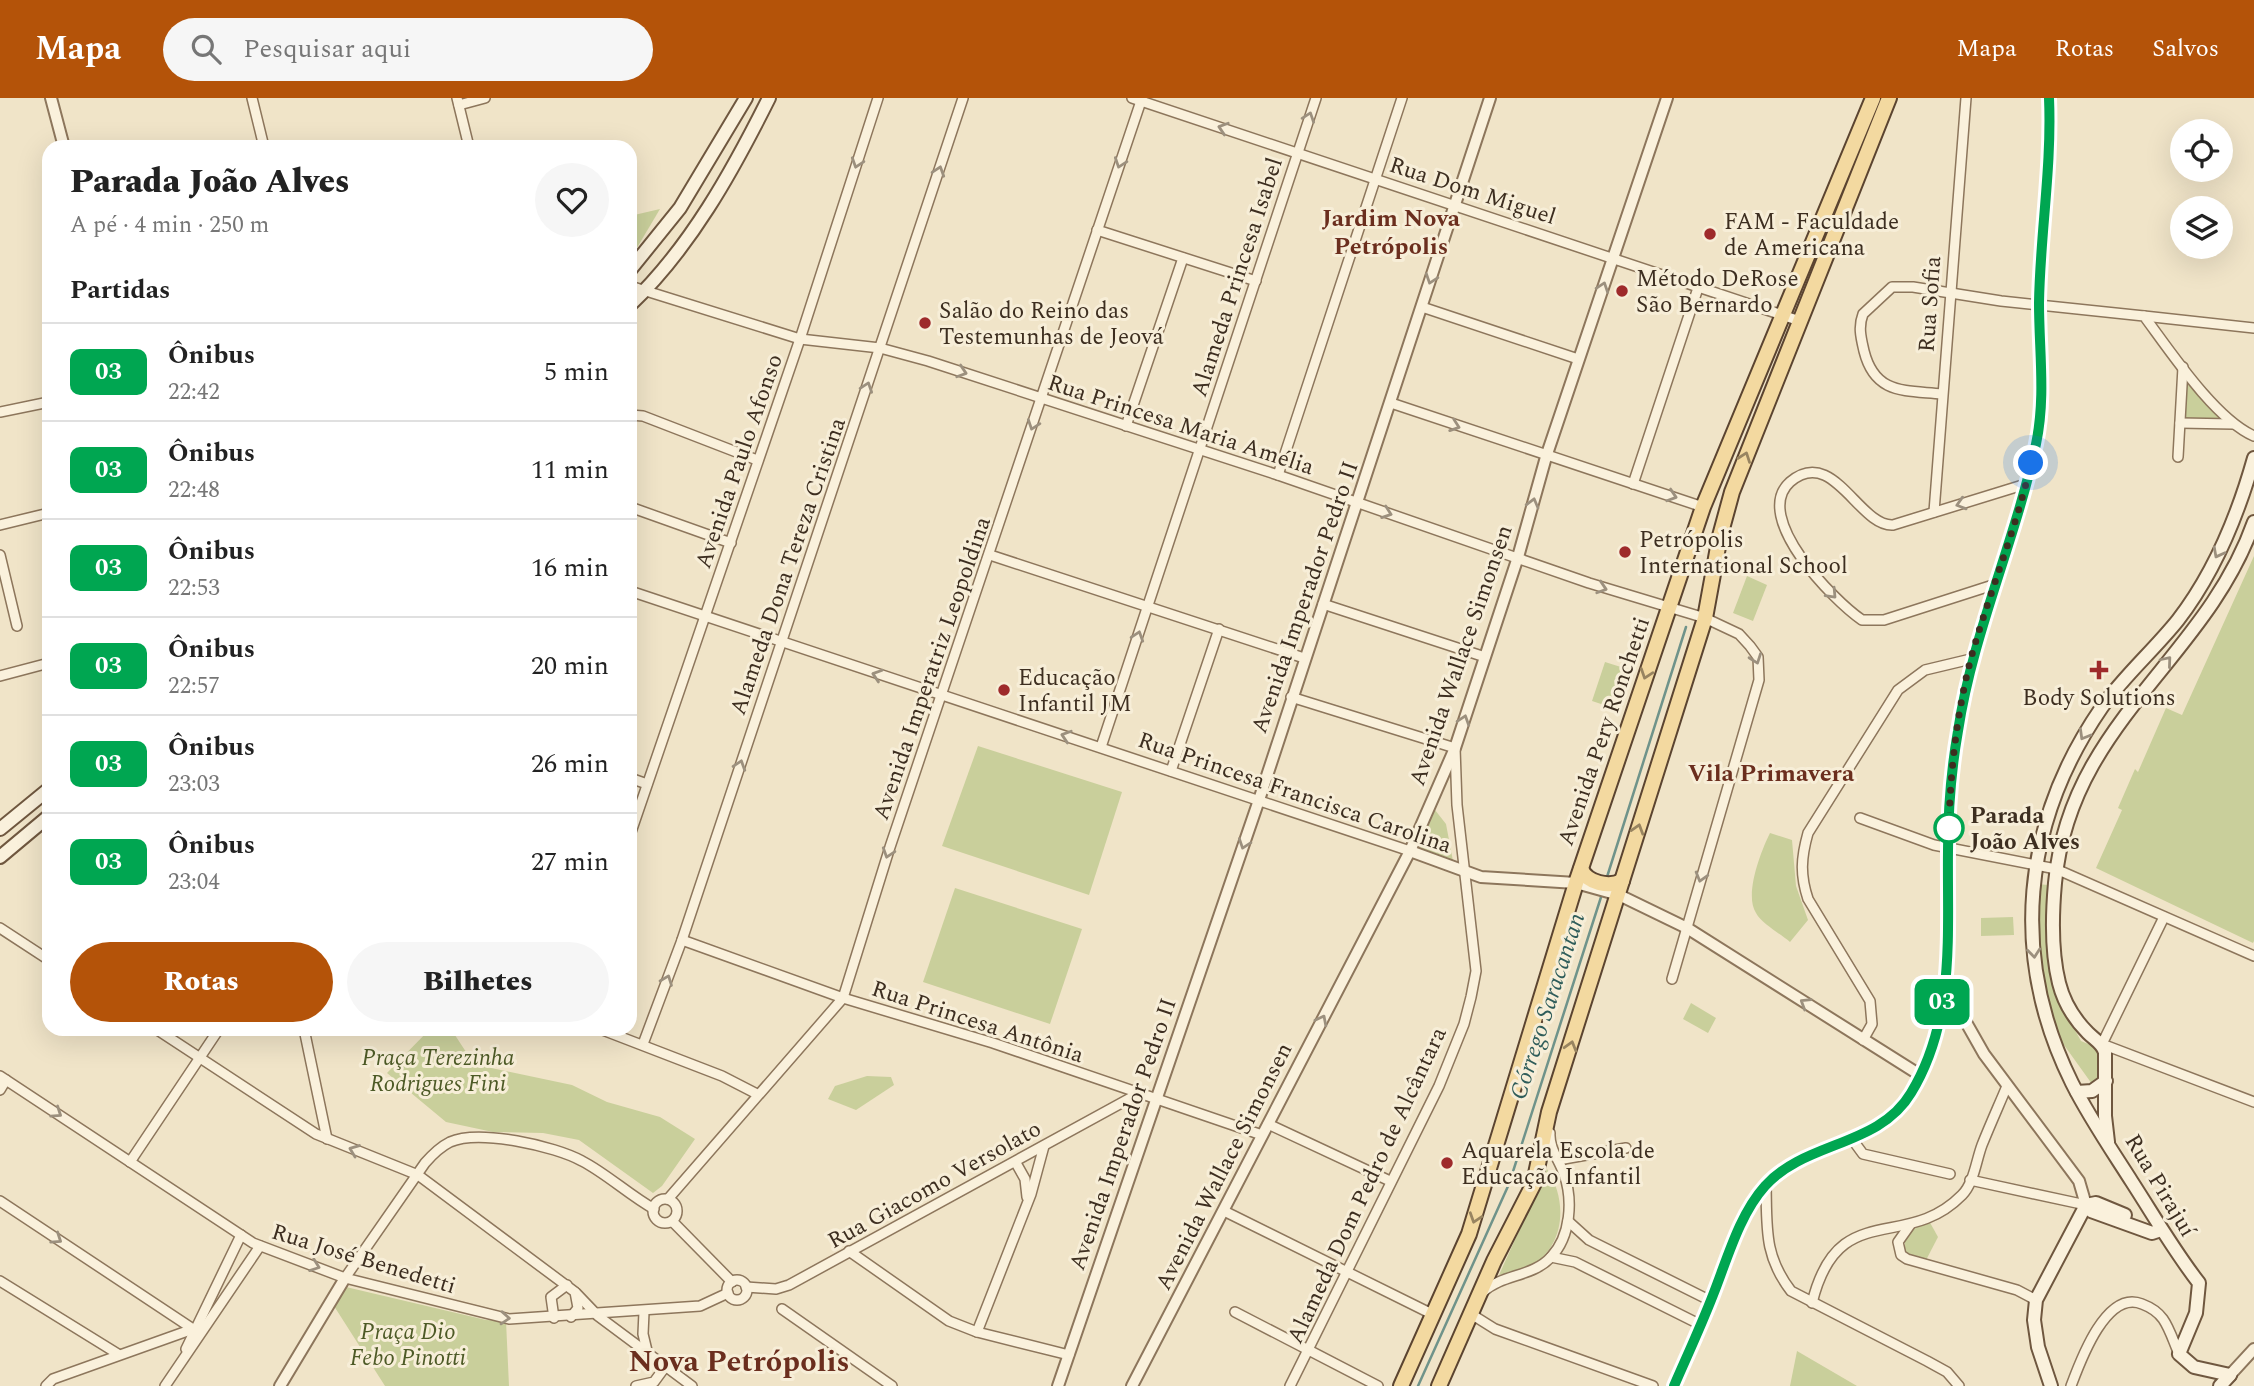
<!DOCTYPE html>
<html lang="pt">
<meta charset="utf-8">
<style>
body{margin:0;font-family:Spectral,serif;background:#f6f6f6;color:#222;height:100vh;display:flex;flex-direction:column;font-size:26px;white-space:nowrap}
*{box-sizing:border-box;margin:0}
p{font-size:23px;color:#767676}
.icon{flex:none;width:38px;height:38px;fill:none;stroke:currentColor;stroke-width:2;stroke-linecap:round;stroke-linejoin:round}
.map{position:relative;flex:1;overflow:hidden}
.drawer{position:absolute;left:42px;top:42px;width:595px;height:896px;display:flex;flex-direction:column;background:#fff;border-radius:21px;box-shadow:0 7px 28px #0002}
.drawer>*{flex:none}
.badge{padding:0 14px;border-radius:10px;font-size:24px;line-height:46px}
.buttons{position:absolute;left:2170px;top:21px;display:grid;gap:14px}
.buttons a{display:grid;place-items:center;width:63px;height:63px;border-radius:50%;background:#fff;box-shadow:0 7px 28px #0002;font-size:35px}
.you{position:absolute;width:35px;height:35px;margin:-18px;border:5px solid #fff;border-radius:50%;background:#1a73e8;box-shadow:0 0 0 10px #1a73e833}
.map>.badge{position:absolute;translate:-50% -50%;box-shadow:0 0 0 4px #fff}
h2{padding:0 28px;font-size:26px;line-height:63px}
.round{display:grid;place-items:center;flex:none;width:74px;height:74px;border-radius:37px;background:#f6f6f6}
.headline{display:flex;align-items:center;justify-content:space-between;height:119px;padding:0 28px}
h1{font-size:33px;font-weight:800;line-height:52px}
.action{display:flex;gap:14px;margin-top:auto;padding:14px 28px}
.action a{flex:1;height:80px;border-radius:42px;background:#b45309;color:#fff;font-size:28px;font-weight:800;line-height:80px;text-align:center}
.action a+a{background:#f6f6f6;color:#222}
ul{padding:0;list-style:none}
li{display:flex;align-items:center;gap:21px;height:98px;padding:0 28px;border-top:2px solid #e0e0e0}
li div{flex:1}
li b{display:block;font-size:26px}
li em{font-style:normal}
li .badge{min-width:77px;font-weight:700;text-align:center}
header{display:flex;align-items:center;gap:42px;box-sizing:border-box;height:98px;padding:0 35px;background:#b45309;color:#fff}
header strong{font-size:33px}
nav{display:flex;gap:38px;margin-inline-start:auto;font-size:24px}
.search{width:490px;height:63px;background:#f6f6f6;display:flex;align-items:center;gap:18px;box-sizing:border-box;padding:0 24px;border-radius:38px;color:#767676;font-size:26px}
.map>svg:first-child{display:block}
</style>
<header>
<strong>Mapa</strong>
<div class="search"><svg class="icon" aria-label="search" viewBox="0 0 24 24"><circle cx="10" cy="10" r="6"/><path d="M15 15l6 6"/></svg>Pesquisar aqui</div>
<nav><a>Mapa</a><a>Rotas</a><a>Salvos</a></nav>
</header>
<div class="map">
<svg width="2254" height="1288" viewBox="0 0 2254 1288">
<rect width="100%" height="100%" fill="#f0e4c8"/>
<g fill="#c9cf9b">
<path d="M660 111 635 153 630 159V118Z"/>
<path d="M2186 275 2227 321 2180 323Z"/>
<path d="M2254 458V843L2253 845 2096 770 2122 712 2118 710 2135 671 2138 674 2166 610 2182 617Z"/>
<path d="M1747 478 1767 487 1753 523 1733 515Z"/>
<path d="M1605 564 1624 570 1610 609 1592 603Z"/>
<path d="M978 648 1122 694 1089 797 942 748Z"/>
<path d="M1435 712 1446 726 1453 763 1419 750Z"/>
<path d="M1770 735 1792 742 1796 788 1808 822 1790 844C1781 836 1762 826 1756 815 1744 797 1761 753 1770 735Z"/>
<path d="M2037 786 2048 787 2050 845 2062 909 2081 943 2093 948 2100 956V981L2092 986 2059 940 2039 871Z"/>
<path d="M955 790 1082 831 1050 926 923 884Z"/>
<path d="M2013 819 2014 837 1981 838V820Z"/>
<path d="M1691 905 1716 920 1708 935 1683 921Z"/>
<path d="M430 931H451L468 957 482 968 572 987 607 1004 660 1019 695 1041 662 1088 653 1095 579 1042 543 1035 493 1034 446 1024 387 975Z"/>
<path d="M867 978 891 979 894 987 856 1012 828 1001 835 988Z"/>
<path d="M1547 1071C1569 1104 1565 1152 1526 1171 1519 1175 1507 1175 1499 1177Z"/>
<path d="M1928 1121 1938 1139 1924 1166 1905 1156V1138Z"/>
<path d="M346 1189 486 1222 506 1223 509 1288H385L334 1208Z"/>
<path d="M1797 1253 1857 1288H1790Z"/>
</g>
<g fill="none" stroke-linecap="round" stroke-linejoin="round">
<g stroke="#6f938a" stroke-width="2.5">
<path d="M1607 779 1686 529"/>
<path d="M1418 1288 1509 1086 1602 796"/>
</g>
<defs>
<g id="minor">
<path d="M252 0 264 49"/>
<path d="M457 0 469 49"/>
<path d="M1132 0 1800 223"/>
<path d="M459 7 485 0"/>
<path d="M1097 132 1256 183"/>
<path d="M630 188 800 241 880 250 928 263 1278 377 1589 485 1705 520 1739 536 1750 548 1758 559 1759 582 1672 881"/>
<path d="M1422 209 1578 261"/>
<path d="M2144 218 2254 230"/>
<path d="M1942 296C1905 292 1875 297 1864 253 1861 240 1858 229 1863 216L1892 189H1913L2001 203 2144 218C2170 253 2215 321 2254 338"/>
<path d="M1391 305 1703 409"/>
<path d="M0 314 49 304"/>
<path d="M630 317 643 318 757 362"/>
<path d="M2180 325 2233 326"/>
<path d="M1126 328 1183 160"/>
<path d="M2178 359 2183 269"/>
<path d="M1278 377 1402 0"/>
<path d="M1633 386 1699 187"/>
<path d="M630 409 731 445"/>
<path d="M1934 414 1966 0"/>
<path d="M0 427 49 415"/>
<path d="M0 457 17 528"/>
<path d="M990 457 1304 560"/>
<path d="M1993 487 1884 522H1862C1834 503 1751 419 1790 384 1833 347 1859 429 1893 427L2026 386"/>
<path d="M630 493 1410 753"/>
<path d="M1323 506 1485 559"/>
<path d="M0 578 49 565"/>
<path d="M1101 649 1316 0"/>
<path d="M1171 673 1219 531"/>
<path d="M630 680 647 686"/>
<path d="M1860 720 1934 747 2056 771 2254 858"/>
<path d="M630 737 800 241 878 0"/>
<path d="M2164 819 2102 946 2254 1004"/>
<path d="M0 830 49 862"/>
<path d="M682 842 843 900 993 945 1262 1037"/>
<path d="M156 931 316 1036 418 1077 575 1194 578 1210 571 1219"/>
<path d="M304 931 327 1041"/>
<path d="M600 931 722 978 757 996"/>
<path d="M1863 942 1872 926 1870 903 1808 801C1800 777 1801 760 1808 735L1898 592 1925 572 1971 561"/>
<path d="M643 946 682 842 963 0"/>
<path d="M0 978 253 1145 345 1180 509 1221 700 1208 728 1195"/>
<path d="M0 992 6 982"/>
<path d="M1268 1026 1390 1083"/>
<path d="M1852 1041 1863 1056 1950 1076"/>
<path d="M1558 1062 1626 1050"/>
<path d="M130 1064 219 931"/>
<path d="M1016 1065 1025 1081 1027 1099"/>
<path d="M1970 1082 2086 1107"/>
<path d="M1766 1087C1767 1130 1764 1158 1791 1193L1927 1263 1947 1274 1959 1288"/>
<path d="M668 1101 843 900 890 749 1142 0"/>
<circle cx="665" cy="1113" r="12"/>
<path d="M0 1103 193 1231"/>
<path d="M1224 1113 1434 1217"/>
<path d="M672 1123 732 1184"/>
<path d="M1568 1123 1589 1142 1711 1203"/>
<path d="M1910 1127 1898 1144 1901 1157 1907 1161 2017 1192 2036 1202"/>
<path d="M849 1153 949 1223 977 1234 1069 1257"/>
<path d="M1551 1159 1575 1164 1701 1227"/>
<path d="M345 1180 425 1065C432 1057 440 1049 450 1044 479 1031 555 1048 582 1063 607 1076 629 1097 654 1111"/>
<circle cx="737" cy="1192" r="10"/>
<path d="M0 1183 118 1256"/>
<path d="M746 1189 776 1191 789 1187 1136 997"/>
<path d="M1483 1194C1502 1176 1533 1179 1551 1159 1571 1138 1573 1102 1564 1076 1559 1062 1549 1050 1550 1035"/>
<path d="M576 1195 598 1218 692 1288"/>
<path d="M1812 1205C1838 1099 1905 1155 1962 1097 1974 1085 1976 1063 1982 1047 1990 1027 1999 1007 2007 988"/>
<path d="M782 1211 892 1288"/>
<path d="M644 1214 643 1236 648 1257"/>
<path d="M1235 1214 1378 1288"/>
<path d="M1471 1216 1495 1231 1653 1288"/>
<path d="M554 1220 551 1199 567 1187"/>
<path d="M977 1234 1031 1096 1044 1048"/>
<path d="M186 1251 241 1137"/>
<path d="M46 1288 53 1281 193 1231 197 1233"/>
<path d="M165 1288 260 1148"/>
<path d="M636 1288 654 1284 665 1269"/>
<path d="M1290 1288 1439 988 1464 926 1471 899 1476 873 1457 707 1455 650 1291 599"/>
<path d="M2071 1288C2080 1264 2106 1191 2142 1206 2150 1209 2158 1214 2163 1221 2170 1231 2174 1245 2179 1256"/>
</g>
<g id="tertiary">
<path d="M51 0 64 49"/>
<path d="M1410 753 1481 779 1576 785 1619 797 1687 830 1920 977"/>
<path d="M1946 889 1984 956 2079 1083 2086 1107"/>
<path d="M2230 1277 2254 1251"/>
<path d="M280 1288 345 1180"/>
<path d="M1058 1288 1259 702 1490 0"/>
<path d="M1132 1288 1410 753 1455 650 1518 459 1546 359 1667 0"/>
<path d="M1674 1288C1688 1256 1703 1223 1716 1190 1729 1157 1740 1116 1765 1088 1805 1043 1880 1049 1911 995 1956 921 1947 835 1948 753 1948 713 1951 673 1958 633 1973 534 2015 444 2036 346 2046 299 2039 253 2039 205 2040 137 2052 69 2049 0"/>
</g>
<g id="secondary">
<path d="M630 172 680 110 746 0"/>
<path d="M630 207C690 150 732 74 769 0"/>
<path d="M0 731 49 691"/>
<path d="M0 759 49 718"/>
<path d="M2077 994 2092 993 2106 983"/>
<path d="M2108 1044 2105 1018V954C2102 945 2095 942 2088 935 2074 921 2064 905 2059 885 2051 853 2052 818 2055 785 2070 624 2205 563 2254 424"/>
<path d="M2086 1107 2091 1113 2152 1135 2161 1132"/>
<path d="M2086 1107 2096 1105 2125 1117"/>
<path d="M2230 1277 2194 1269 2179 1256 2196 1215 2199 1185C2174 1153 2154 1118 2132 1084 2111 1051 2089 1019 2072 985 2009 858 2022 725 2102 609 2124 578 2154 552 2178 522 2215 474 2238 417 2254 360"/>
<path d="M2051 1288 2038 1249 2034 1222 2036 1202 2086 1107"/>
<path d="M2220 1288 2230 1277"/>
</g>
<g id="primary">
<path d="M1581 771C1587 785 1609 790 1622 783"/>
<path d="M1401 1288 1469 1136 1576 785 1703 409 1873 0"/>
<path d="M1439 1288 1494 1163 1534 1085 1549 1014 1705 520 1720 438 1732 394 1889 0"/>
</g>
</defs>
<use href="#minor" stroke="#8d765c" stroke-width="12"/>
<use href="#tertiary" stroke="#8d765c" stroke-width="14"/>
<use href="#secondary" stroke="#6f573f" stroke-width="16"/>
<use href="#primary" stroke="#5b4430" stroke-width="18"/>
<use href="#minor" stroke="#faf1dc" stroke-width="9"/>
<use href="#tertiary" stroke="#faf1dc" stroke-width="10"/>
<use href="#secondary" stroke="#faf1dc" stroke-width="12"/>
<use href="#primary" stroke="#f3d9a0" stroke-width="14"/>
</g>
<defs><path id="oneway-chevron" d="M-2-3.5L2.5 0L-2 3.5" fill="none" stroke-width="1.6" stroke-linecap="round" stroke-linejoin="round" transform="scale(1.75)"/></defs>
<g stroke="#9c907e">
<use href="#oneway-chevron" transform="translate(1309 19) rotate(-71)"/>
<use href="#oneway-chevron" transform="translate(1223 30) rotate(-162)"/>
<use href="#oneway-chevron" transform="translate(857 65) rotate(108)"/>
<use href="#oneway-chevron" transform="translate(1120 65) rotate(109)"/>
<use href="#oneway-chevron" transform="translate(939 73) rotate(-72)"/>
<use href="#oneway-chevron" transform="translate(1431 181) rotate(109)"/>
<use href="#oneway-chevron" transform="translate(1603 189) rotate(-71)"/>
<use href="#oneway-chevron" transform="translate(962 274) rotate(18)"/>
<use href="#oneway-chevron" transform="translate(867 289) rotate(-71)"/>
<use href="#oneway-chevron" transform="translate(1033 327) rotate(109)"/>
<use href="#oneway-chevron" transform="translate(1455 328) rotate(19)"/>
<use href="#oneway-chevron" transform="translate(1672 398) rotate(18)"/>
<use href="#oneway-chevron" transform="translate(1533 405) rotate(-75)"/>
<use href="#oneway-chevron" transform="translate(1961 406) rotate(163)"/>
<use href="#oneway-chevron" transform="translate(1387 415) rotate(19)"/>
<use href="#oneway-chevron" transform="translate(2218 455) rotate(118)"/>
<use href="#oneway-chevron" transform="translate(1602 490) rotate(18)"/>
<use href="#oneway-chevron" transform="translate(1832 496) rotate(47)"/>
<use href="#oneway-chevron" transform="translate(1138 538) rotate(-72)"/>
<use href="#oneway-chevron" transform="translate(1756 561) rotate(70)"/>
<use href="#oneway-chevron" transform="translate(2167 563) rotate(-50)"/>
<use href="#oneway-chevron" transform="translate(877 577) rotate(-162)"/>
<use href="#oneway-chevron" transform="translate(1464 622) rotate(-72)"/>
<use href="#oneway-chevron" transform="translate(2084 637) rotate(120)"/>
<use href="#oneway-chevron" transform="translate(1066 638) rotate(-162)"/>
<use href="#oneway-chevron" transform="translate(740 667) rotate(-72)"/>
<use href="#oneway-chevron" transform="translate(1244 746) rotate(109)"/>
<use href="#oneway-chevron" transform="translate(888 755) rotate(108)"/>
<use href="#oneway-chevron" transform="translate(1701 779) rotate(106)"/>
<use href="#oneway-chevron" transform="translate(2034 855) rotate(84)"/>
<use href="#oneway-chevron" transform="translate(667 882) rotate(-69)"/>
<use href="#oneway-chevron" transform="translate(1805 905) rotate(-148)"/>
<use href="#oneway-chevron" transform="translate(1322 922) rotate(-63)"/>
<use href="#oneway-chevron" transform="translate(57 1015) rotate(34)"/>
<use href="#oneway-chevron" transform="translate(354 1052) rotate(-159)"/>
<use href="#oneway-chevron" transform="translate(57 1141) rotate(34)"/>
<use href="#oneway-chevron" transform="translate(315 1168) rotate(20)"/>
<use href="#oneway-chevron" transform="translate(505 1220) rotate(4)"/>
</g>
<g stroke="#988460">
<use href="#oneway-chevron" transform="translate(1745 359) rotate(-70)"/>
<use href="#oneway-chevron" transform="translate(1646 576) rotate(109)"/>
<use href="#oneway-chevron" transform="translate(1638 731) rotate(-73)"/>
<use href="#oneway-chevron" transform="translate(1571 948) rotate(-74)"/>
<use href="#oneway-chevron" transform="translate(1475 1120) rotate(108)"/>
</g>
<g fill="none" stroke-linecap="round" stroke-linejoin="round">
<defs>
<path id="line" d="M1674 1288C1687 1258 1701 1228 1713 1197 1727 1162 1739 1117 1765 1088 1805 1043 1879 1049 1911 995 1956 921 1947 835 1948 753 1948 713 1951 673 1958 633 1973 534 2015 444 2036 346 2046 299 2039 253 2039 205 2040 137 2052 69 2049 0"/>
</defs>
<use href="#line" stroke="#fff" stroke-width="16"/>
<use href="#line" stroke="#00a651" stroke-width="10"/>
<path stroke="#3d2e20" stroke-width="7" stroke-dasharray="0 12.6" d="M1949 730C1950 674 1957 614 1971 560 1989 495 2016 432 2031 365"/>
</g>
<g fill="#9e2a2b" stroke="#f7eed8" stroke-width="2.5">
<circle cx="1710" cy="136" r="7"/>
<circle cx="1622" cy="193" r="7"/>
<circle cx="925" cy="225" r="7"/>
<circle cx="1625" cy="454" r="7"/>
<path d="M2095.5 561.5h7v7h7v7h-7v7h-7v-7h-7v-7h7z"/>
<circle cx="1004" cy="592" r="7"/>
<circle cx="1447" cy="1065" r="7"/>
</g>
<circle fill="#fff" stroke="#00a651" stroke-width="3.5" cx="1949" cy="730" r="14"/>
<g text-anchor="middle" stroke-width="6" stroke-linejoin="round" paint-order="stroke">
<g font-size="23" fill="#3d2e20" stroke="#f7eed8">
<text transform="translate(1473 92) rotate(18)" y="8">Rua Dom Miguel</text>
<text transform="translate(1236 179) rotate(-72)" y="8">Alameda Princesa Isabel</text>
<text transform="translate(1929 206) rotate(-86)" y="8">Rua Sofia</text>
<text transform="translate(1181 326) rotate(18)" y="8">Rua Princesa Maria Amélia</text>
<text transform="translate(738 363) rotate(-71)" y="8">Avenida Paulo Afonso</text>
<text transform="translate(787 468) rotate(-71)" y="8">Alameda Dona Tereza Cristina</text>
<text transform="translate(1304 499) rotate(-71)" y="8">Avenida Imperador Pedro II</text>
<text transform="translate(1460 557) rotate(-71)" y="8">Avenida Wallace Simonsen</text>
<text transform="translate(931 570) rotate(-71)" y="8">Avenida Imperatriz Leopoldina</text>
<text transform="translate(1603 633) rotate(-71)" y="8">Avenida Pery Ronchetti</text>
<text transform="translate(1295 694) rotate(19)" y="8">Rua Princesa Francisca Carolina</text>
<text transform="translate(978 923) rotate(18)" y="8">Rua Princesa Antônia</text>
<text transform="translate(1122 1036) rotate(-71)" y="8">Avenida Imperador Pedro II</text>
<text transform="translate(1223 1068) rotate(-63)" y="8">Avenida Wallace Simonsen</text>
<text transform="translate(934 1086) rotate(-29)" y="8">Rua Giacomo Versolato</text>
<text transform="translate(1366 1087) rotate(-65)" y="8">Alameda Dom Pedro de Alcântara</text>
<text transform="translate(2161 1087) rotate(59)" y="8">Rua Pirajuí</text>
<text transform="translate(364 1160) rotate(17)" y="8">Rua José Benedetti</text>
</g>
<g font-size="23" fill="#3d2e20" stroke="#f7eed8" text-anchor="start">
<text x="1724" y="131">FAM - Faculdade<tspan x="1724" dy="26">de Americana</tspan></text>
<text x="1636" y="188">Método DeRose<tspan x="1636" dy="26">São Bernardo</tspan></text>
<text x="939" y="220">Salão do Reino das<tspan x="939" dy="26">Testemunhas de Jeová</tspan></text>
<text x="1639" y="449">Petrópolis<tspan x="1639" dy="26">International School</tspan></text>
<text x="1018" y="587">Educação<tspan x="1018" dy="26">Infantil JM</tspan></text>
<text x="2099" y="607" text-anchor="middle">Body Solutions</text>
<text x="1461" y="1060">Aquarela Escola de<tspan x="1461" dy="26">Educação Infantil</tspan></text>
</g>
<g font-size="23" font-weight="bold" fill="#3d2e20" stroke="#f7eed8" text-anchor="start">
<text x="1970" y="725">Parada<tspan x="1970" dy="26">João Alves</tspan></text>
</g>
<g font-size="23" font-style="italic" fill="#4d5a26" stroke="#f7eed8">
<text x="438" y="967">Praça Terezinha<tspan x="438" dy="26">Rodrigues Fini</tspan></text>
<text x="408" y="1241">Praça Dio<tspan x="408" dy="26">Febo Pinotti</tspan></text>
</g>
<g font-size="24" font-weight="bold" fill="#6b2e1e" stroke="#f7eed8">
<text x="1391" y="128">Jardim Nova<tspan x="1391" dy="28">Petrópolis</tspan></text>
<text x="1771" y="683">Vila Primavera</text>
</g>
<g font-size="24" font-style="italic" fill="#2f5d5a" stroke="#f7eed8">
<text transform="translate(1547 908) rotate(-72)" y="8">Córrego Saracantan</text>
</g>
<g font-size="30" font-weight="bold" fill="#6b2e1e" stroke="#f7eed8">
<text x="739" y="1273">Nova Petrópolis</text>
</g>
</g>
</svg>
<div class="buttons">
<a><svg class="icon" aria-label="locate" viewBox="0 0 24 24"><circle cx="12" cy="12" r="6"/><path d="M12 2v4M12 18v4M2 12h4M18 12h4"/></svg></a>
<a><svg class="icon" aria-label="layers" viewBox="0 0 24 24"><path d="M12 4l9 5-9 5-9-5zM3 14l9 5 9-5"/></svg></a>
</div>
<div class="you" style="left:2031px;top:365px"></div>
<b class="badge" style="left:1942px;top:904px;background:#00a651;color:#fff">03</b>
<section class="drawer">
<div class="headline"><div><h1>Parada João Alves</h1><p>A pé · 4 min · 250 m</p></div><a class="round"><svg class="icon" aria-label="heart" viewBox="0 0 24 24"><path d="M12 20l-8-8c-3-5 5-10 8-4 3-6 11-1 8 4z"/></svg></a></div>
<h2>Partidas</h2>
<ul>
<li><span class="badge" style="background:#00a651;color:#fff">03</span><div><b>Ônibus</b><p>22:42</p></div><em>5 min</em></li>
<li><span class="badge" style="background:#00a651;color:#fff">03</span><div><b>Ônibus</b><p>22:48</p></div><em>11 min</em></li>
<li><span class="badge" style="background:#00a651;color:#fff">03</span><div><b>Ônibus</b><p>22:53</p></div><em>16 min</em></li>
<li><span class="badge" style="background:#00a651;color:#fff">03</span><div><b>Ônibus</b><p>22:57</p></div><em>20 min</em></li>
<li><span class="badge" style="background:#00a651;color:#fff">03</span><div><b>Ônibus</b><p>23:03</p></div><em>26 min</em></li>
<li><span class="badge" style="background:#00a651;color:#fff">03</span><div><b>Ônibus</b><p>23:04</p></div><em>27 min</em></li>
</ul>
<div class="action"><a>Rotas</a><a>Bilhetes</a></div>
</section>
</div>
